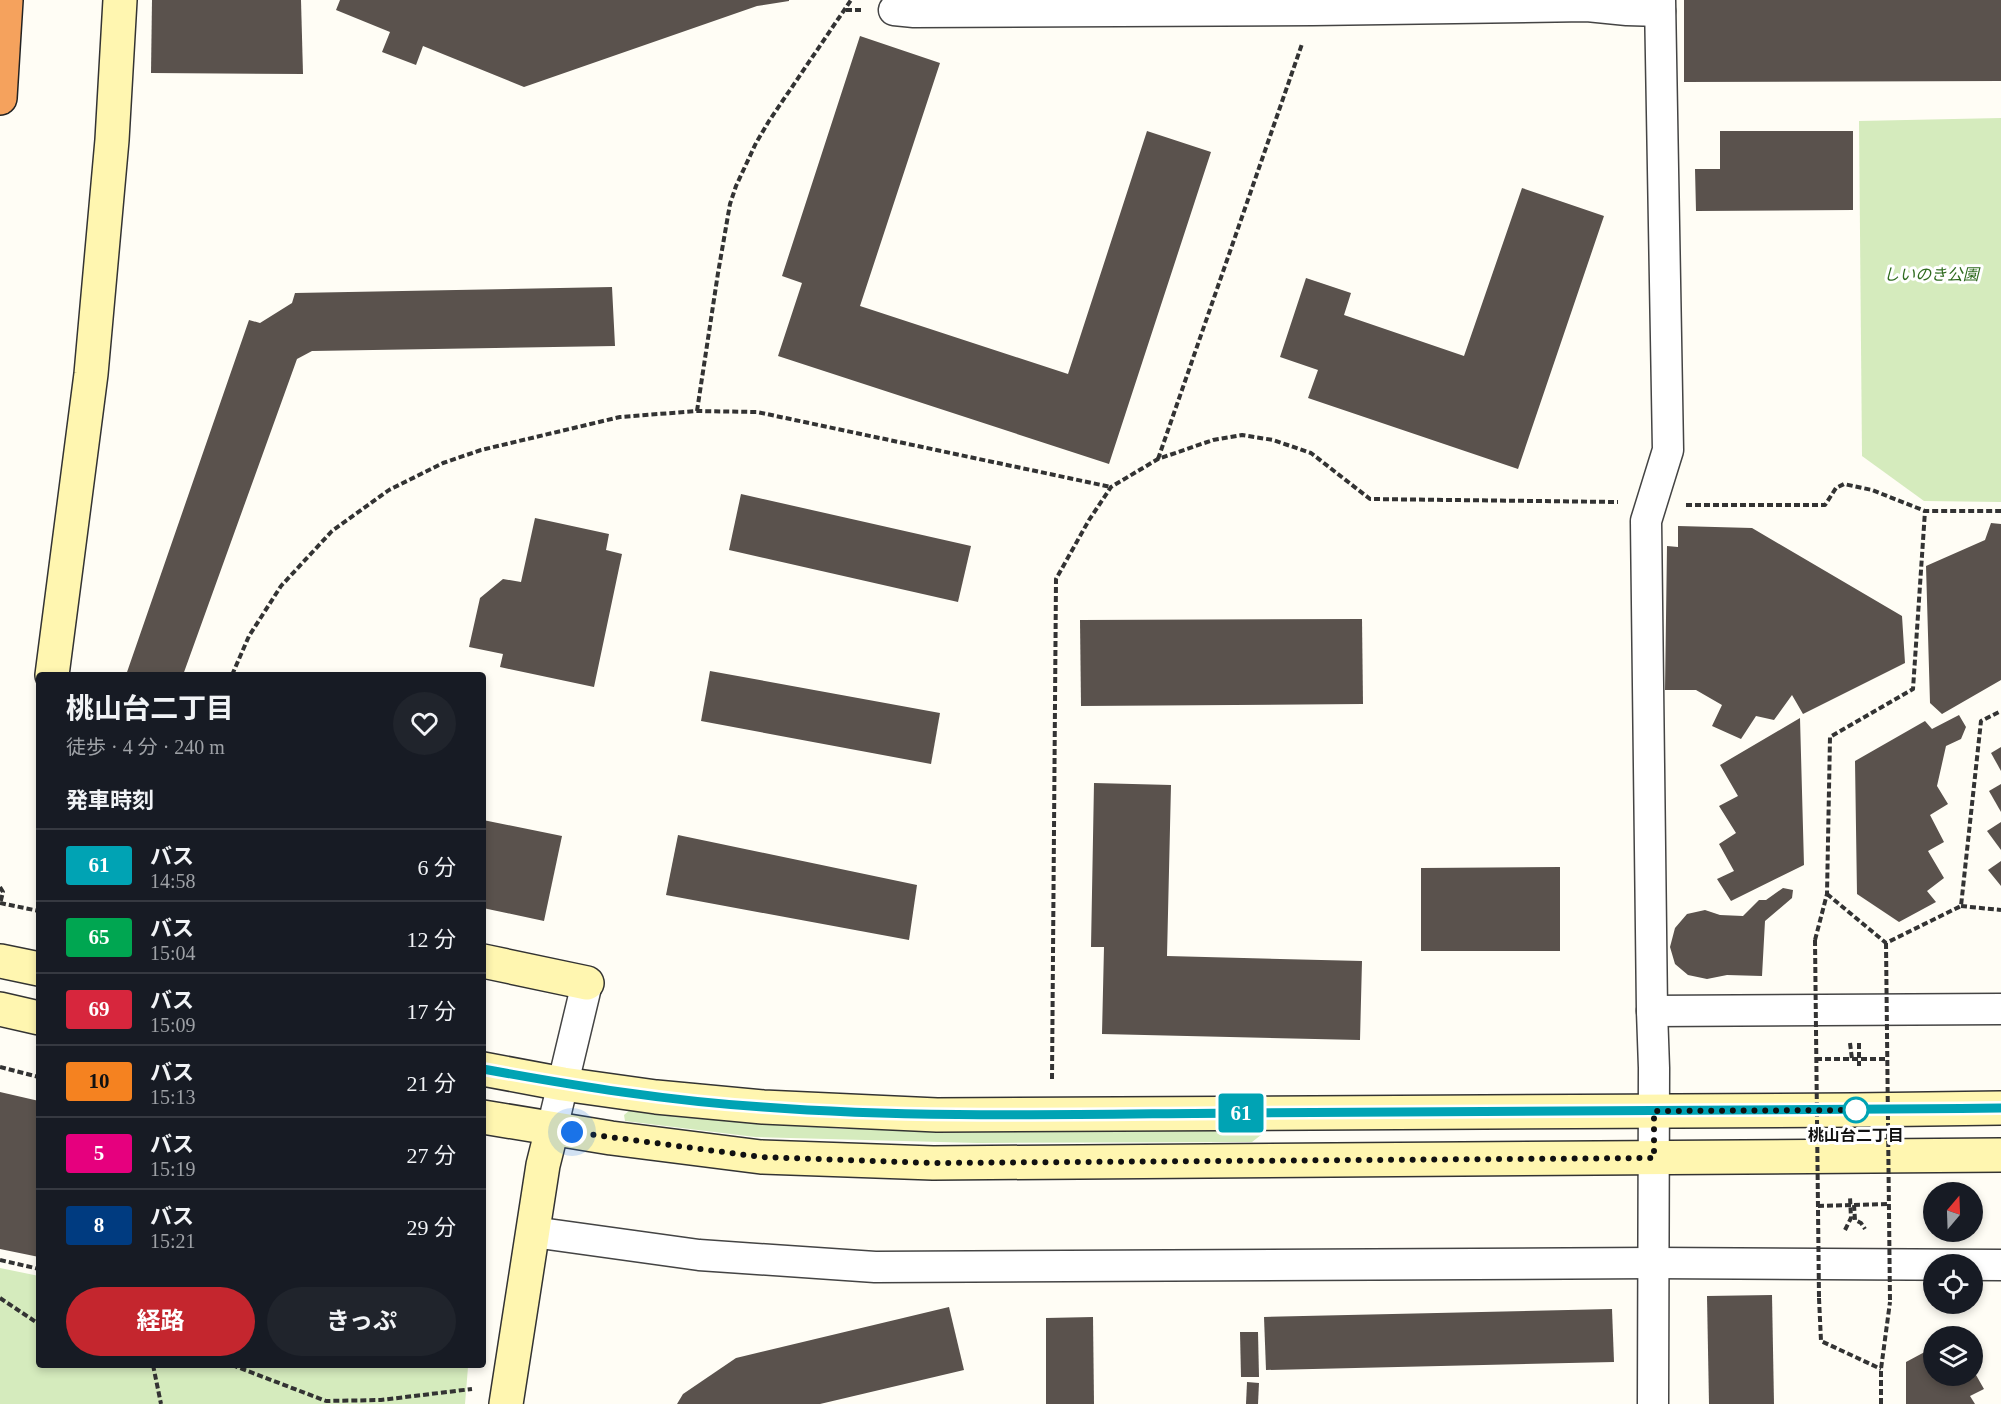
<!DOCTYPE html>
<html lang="ja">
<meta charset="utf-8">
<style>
body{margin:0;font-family:"Times New Roman","Noto Sans JP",serif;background:#20242c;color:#f1f3f6;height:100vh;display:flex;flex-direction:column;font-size:22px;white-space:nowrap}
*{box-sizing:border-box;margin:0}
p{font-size:20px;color:#9ea1a6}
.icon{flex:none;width:33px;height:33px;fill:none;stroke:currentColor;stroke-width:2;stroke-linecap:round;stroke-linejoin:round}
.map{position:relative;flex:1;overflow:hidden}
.side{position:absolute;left:36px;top:672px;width:450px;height:696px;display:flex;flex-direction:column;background:#171b24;border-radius:6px;box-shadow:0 3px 9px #0003}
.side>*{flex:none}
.badge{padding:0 12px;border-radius:4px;font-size:21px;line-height:39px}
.needle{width:39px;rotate:19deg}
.controls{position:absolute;left:1923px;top:1182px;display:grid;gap:12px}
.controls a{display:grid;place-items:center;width:60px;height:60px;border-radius:50%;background:#171b24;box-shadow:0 3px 9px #0003;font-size:30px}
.you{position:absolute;width:30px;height:30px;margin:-15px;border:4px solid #fff;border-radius:50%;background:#1a73e8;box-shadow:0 0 0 9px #1a73e833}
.map>.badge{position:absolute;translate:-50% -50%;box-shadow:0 0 0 3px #fff}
h2{padding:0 30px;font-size:22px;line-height:54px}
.round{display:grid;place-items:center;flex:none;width:63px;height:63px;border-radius:32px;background:#20242c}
.summary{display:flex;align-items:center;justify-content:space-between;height:102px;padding:0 30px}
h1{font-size:28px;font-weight:700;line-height:45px}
.cta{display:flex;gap:12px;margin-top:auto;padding:12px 30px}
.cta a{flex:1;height:69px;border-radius:36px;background:#c4262e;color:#fff;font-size:24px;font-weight:700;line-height:69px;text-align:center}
.cta a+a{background:#20242c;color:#f1f3f6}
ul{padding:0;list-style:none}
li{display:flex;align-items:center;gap:18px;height:72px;padding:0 30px;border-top:2px solid #363941}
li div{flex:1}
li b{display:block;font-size:22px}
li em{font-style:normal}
li .badge{min-width:66px;font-weight:700;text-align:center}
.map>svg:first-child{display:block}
</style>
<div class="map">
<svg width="2001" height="1404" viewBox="0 0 2001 1404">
<rect width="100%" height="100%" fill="#fffdf5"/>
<g fill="#d5ebbd">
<path d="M2001 118V502L1924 501 1862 456 1859 121Z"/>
<path d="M630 1110 840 1129 1252 1130 1261 1135 1252 1142 978 1143 755 1137 625 1121 624 1115Z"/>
<path d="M0 1268 39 1276V1365H458L468 1367 465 1404H0Z"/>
</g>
<g fill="#5a524d">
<path d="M152 0H301L303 74 151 73Z"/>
<path d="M340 0H789V1L757 6 524 87 423 46 416 65 382 52 390 32 336 10Z"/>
<path d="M1684 0H2001V81L1684 82Z"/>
<path d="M860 36 940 63 860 306 1068 374 1147 131 1211 152 1109 464 778 356 802 283 782 276Z"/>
<path d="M1720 131H1853V210L1696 211 1695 169H1720Z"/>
<path d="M1522 188 1604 216 1518 469 1308 398 1318 370 1280 357 1306 278 1351 293 1344 315 1464 356Z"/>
<path d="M612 287 615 346 312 351 297 359 183 675H126L249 320 260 323 292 303 295 293Z"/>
<path d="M741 494 971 546 958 602 729 550Z"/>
<path d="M535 518 609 534 606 550 622 554 594 687 500 667 503 654 469 647 480 598 503 579 521 582Z"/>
<path d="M1991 523 2001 524V680L1942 714 1930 703 1926 566 1985 540Z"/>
<path d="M1678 526 1752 528 1902 616 1905 663 1803 714 1792 695 1774 720 1756 716 1741 739 1712 726 1722 705 1696 690H1665L1667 546 1678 547Z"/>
<path d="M1362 619 1363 704 1081 706 1080 620Z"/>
<path d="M710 671 940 713 931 764 701 721Z"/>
<path d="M1959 715 1966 727 1961 739 1946 746 1937 786 1948 804 1930 815 1944 842 1928 851 1944 878 1927 891 1936 902 1899 922 1857 894 1855 761 1925 721 1932 729Z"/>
<path d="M1800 718 1804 865 1731 901 1717 879 1734 871 1719 844 1736 833 1719 806 1738 796 1720 765Z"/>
<path d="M2001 747V771L1991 753Z"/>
<path d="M1094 783 1171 785 1167 956 1362 961 1360 1040 1102 1034 1104 947H1091Z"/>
<path d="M2001 784V812L1989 791Z"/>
<path d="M483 820 562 836 544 921 483 908Z"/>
<path d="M2001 822V850L1987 831Z"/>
<path d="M678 835 917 885 909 940 666 895Z"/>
<path d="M2001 861V886L1988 870Z"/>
<path d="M1560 867V951H1421V868Z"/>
<path d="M1783 888 1793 890 1792 898 1765 921 1762 976 1727 975 1707 979 1688 975 1675 964 1670 947 1675 928 1687 914 1705 910 1720 915 1743 916 1759 900H1766Z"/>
<path d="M0 1092 39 1101V1257L0 1249Z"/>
<path d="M1772 1295 1774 1404H1709L1707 1296Z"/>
<path d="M949 1307 964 1370 820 1404H677L683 1394 736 1358Z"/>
<path d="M1612 1309 1614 1362 1266 1370 1264 1317Z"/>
<path d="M1093 1317 1094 1404H1046V1318Z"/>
<path d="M1240 1332H1258L1259 1377H1241Z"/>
<path d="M1934 1347V1376H1972V1368L1984 1389 1970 1396 1975 1404H1906V1362Z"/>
<path d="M1247 1382 1259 1383 1258 1404H1246Z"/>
</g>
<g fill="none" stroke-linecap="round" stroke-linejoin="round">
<defs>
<g id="street">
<path d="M894 10 914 12 1313 10 1587 6 1627 10 1660 11"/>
<path d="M1652 1011 2001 1009"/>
<path d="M552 1129 587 983"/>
<path d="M533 1232 699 1255 875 1267 1653 1263 2001 1265"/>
<path d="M1653 1404 1654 1068 1652 1011 1646 521 1668 450 1660 0"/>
</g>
<g id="secondary">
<path d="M52 675 91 374 112 140 120 0"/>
<path d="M0 961 39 969"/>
<path d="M483 961 587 983"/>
<path d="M0 1009 39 1018"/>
<path d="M483 1069 563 1084 656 1097 763 1107 937 1115 1855 1110 2001 1108"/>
<path d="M483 1117 611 1138 761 1157 933 1163 2001 1155"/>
<path d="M506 1404 543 1165 552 1129"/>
</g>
<path id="highway" d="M0 98 6 0"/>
</defs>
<use href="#street" stroke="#444" stroke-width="33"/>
<use href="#secondary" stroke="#333" stroke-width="36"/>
<use href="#highway" stroke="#222" stroke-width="36"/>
<g stroke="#333" stroke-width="4" stroke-dasharray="6 3" stroke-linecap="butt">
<path d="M846 10H862"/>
<path d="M697 411 718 273 730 204 736 186 756 143 769 121 851 0"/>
<path d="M1158 459 1302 44"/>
<path d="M1686 505H1825L1836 488 1844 484 1872 490 1925 511H2001"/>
<path d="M232 675 249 636 281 586 332 531 389 490 443 463 481 450 620 417 697 411 757 412 1111 487"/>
<path d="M0 887 3 892 0 904"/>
<path d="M1827 894 1886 943 1961 906 1981 721 2001 711"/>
<path d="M1961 906 2001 910"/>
<path d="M1815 940 1827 894 1830 737 1913 689 1925 511"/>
<path d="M1850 1043 1852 1059"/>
<path d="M1859 1043V1066"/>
<path d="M0 1067 39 1077"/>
<path d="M1052 1079 1056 579 1089 520 1111 487 1158 459 1213 440 1242 435 1273 440 1311 453 1370 499 1618 502"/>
<path d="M1854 1205 1855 1220 1861 1223 1865 1229"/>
<path d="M1845 1230 1851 1218 1850 1197"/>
<path d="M0 1260 39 1269"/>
<path d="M0 1298 39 1324"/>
<path d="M1819 1298 1821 1341 1881 1369"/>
<path d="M153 1365 161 1404"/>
<path d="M232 1365 326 1401 381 1400 472 1389"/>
<path d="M1881 1404V1369L1890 1302"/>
</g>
<use href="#street" stroke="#fff" stroke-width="30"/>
<use href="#secondary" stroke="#fff6b0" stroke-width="33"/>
<use href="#highway" stroke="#f5a25d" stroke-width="33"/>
<g stroke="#333" stroke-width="4" stroke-dasharray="6 3" stroke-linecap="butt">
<path d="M0 903 39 911"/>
<path d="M1815 940 1819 1298"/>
<path d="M1886 943 1890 1302"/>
<path d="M1816 1059H1887"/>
<path d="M1818 1206 1889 1204"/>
</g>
</g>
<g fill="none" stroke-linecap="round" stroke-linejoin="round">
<defs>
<path id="line" d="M483 1069C576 1086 669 1101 763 1107 923 1119 1084 1114 1244 1113 1497 1112 1749 1112 2001 1108"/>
</defs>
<use href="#line" stroke="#fff" stroke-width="14"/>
<use href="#line" stroke="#00a3b4" stroke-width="9"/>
<path stroke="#111" stroke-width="6" stroke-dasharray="0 10.8" d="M572 1132 761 1157 933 1163 1654 1158V1111L1856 1110"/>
</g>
<circle fill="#fff" stroke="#00a3b4" stroke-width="3" cx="1856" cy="1110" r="12"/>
<g text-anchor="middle" stroke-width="6" stroke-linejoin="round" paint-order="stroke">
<g font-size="16" font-style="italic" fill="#2f6b1f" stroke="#fff">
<text x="1931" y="280">しいのき公園</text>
</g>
<g font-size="16" font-weight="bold" fill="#111" stroke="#fff">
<text x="1856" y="1141">桃山台二丁目</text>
</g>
</g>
</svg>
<div class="controls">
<a><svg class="needle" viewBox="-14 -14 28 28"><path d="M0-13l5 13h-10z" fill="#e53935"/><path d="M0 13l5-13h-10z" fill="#9ea1a6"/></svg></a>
<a><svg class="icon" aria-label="locate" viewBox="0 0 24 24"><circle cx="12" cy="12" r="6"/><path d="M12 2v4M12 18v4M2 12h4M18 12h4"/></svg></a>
<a><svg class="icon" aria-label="layers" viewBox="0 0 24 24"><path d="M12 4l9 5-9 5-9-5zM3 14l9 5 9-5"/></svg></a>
</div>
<div class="you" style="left:572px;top:1132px"></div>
<b class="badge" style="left:1241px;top:1113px;background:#00a3b4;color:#fff">61</b>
<section class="side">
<div class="summary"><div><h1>桃山台二丁目</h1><p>徒歩 · 4 分 · 240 m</p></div><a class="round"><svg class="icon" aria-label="heart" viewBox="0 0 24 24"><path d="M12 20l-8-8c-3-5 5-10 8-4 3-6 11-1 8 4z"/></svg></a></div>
<h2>発車時刻</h2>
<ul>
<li><span class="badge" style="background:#00a3b4;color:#fff">61</span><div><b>バス</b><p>14:58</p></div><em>6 分</em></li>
<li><span class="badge" style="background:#00a651;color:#fff">65</span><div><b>バス</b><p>15:04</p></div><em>12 分</em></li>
<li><span class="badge" style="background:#d7263d;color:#fff">69</span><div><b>バス</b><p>15:09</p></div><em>17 分</em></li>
<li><span class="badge" style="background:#f58220;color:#111">10</span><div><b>バス</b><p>15:13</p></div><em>21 分</em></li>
<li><span class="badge" style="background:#e6007e;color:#fff">5</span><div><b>バス</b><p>15:19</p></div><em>27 分</em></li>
<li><span class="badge" style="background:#003b80;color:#fff">8</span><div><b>バス</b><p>15:21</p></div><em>29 分</em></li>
</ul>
<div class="cta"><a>経路</a><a>きっぷ</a></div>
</section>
</div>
